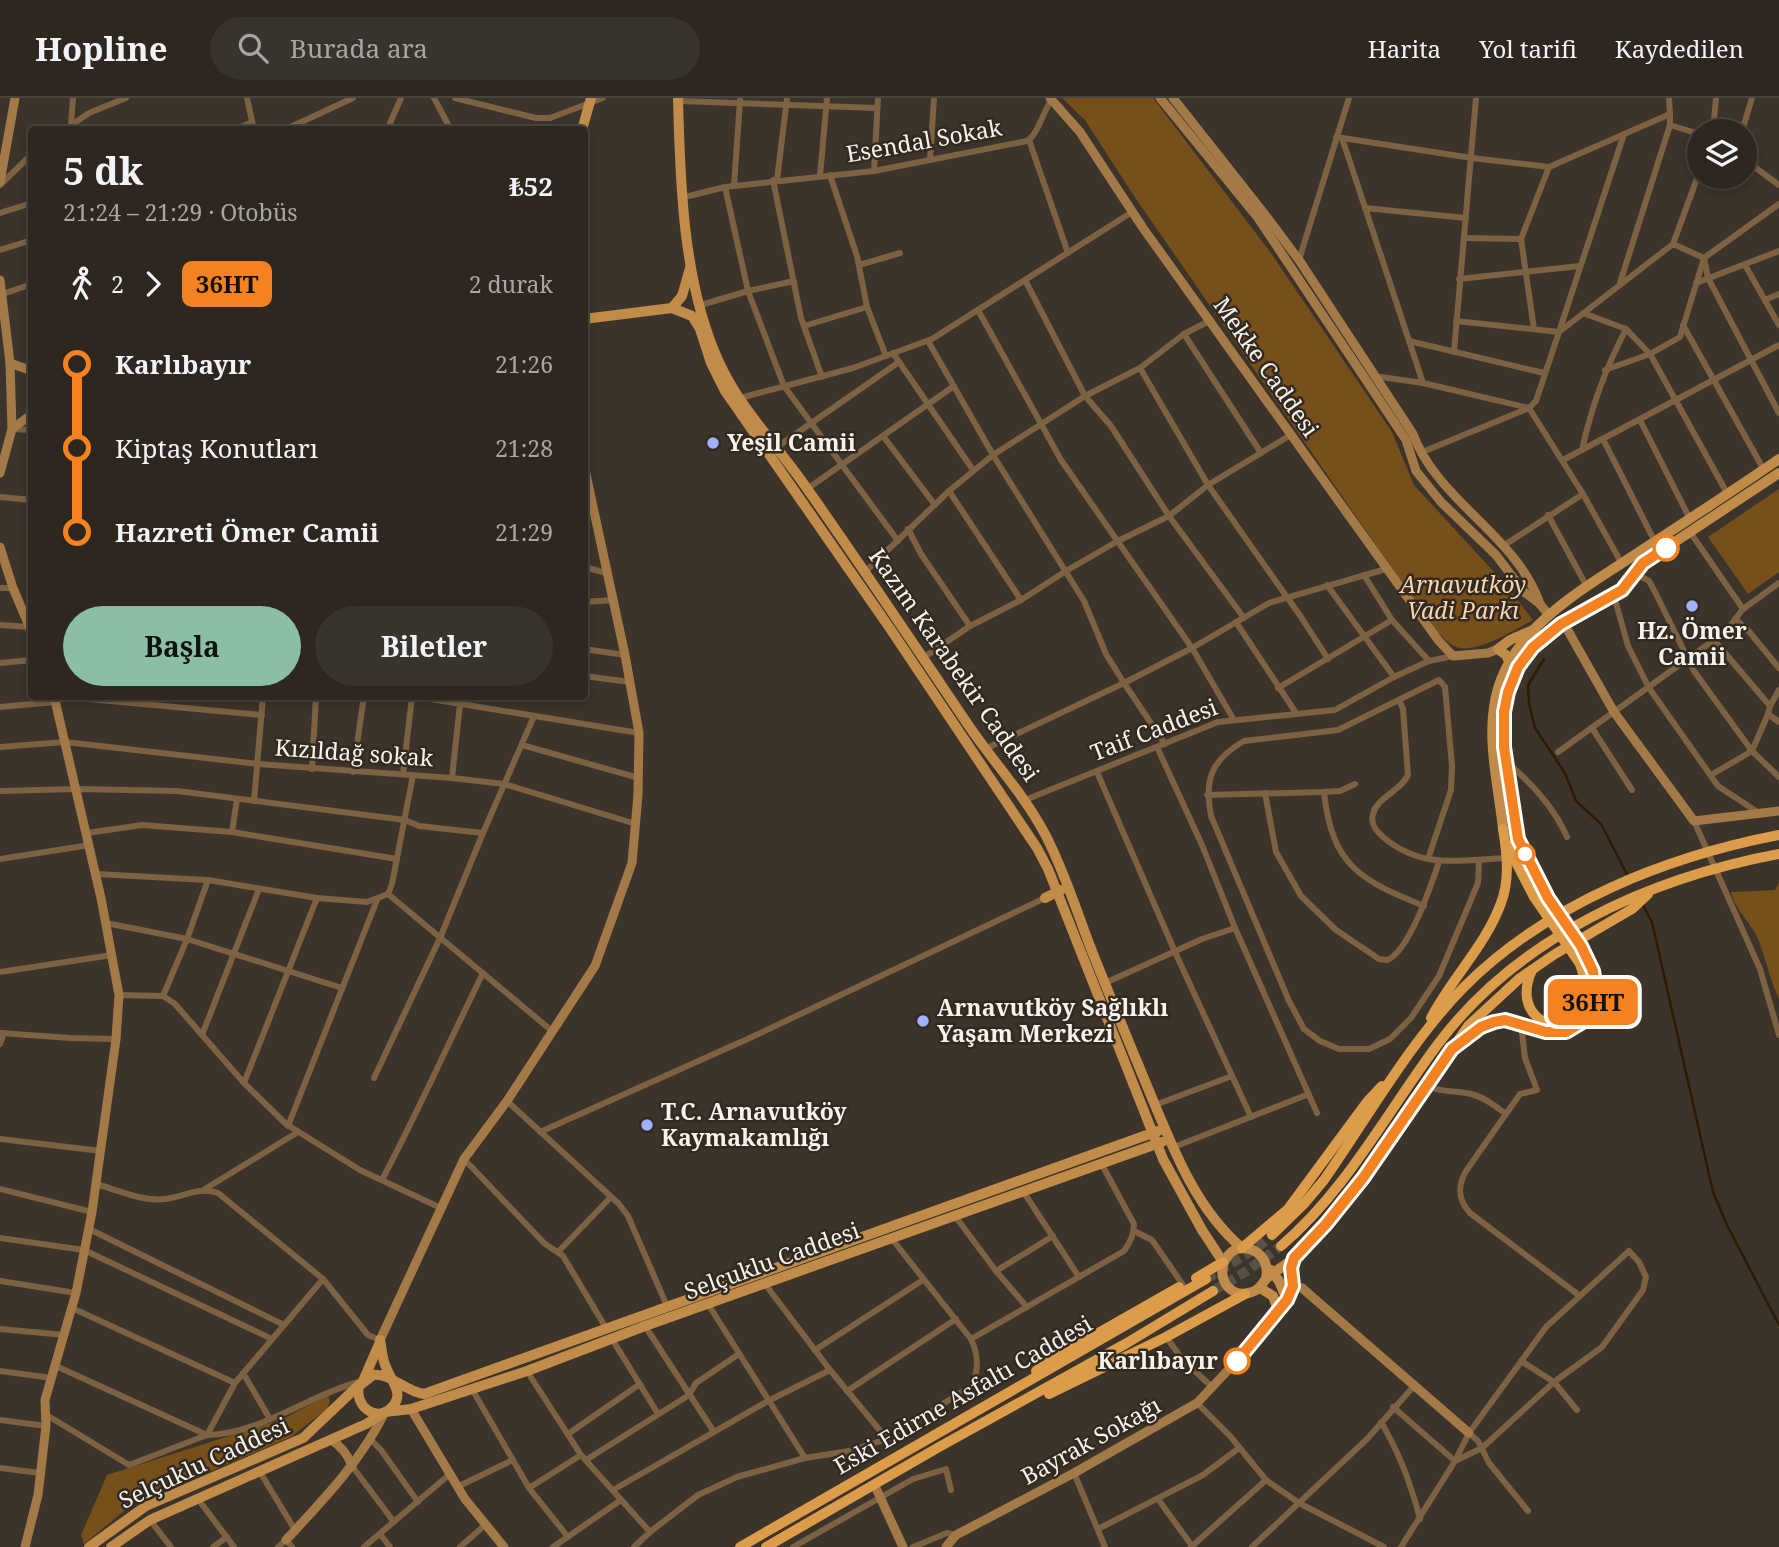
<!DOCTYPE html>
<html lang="tr">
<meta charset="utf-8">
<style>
body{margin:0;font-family:"Noto Serif",serif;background:#39332d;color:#f1f3f6;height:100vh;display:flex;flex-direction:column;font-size:26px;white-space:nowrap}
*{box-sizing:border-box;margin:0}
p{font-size:23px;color:#a7a5a5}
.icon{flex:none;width:38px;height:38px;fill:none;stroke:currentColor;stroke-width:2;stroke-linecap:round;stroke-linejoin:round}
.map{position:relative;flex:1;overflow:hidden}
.details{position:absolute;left:28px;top:28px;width:560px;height:574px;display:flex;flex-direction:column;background:#2d2720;border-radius:7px;box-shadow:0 4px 10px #0003,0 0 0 2px #48443e}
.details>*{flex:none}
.badge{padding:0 14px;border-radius:10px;font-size:24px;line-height:46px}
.fabs{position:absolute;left:1687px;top:21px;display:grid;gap:14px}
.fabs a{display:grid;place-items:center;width:70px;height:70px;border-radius:50%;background:#2d2720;box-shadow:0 4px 10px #0003,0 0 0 2px #48443e;font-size:35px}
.map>.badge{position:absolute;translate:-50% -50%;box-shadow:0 0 0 4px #fff}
.legs{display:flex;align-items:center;gap:10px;height:77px;padding:0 35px;font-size:23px}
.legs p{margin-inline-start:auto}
.summary{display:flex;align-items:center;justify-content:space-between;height:119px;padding:0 35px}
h1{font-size:38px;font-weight:700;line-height:52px}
.button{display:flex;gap:14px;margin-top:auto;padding:14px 35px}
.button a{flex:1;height:80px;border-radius:42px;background:#8abfa5;color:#111;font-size:28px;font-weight:700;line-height:80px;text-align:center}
.button a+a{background:#39332d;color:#f1f3f6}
ul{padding:0 35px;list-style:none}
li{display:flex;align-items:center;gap:24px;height:84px;font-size:26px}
li i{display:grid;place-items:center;width:10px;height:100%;margin:0 9px;background:currentColor}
li i::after{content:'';width:18px;height:18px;margin:-9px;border:5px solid;border-radius:50%;background:#2d2720}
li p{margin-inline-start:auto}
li:first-child i{background:linear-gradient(#0000 50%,currentColor 0)}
li:last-child i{background:linear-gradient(currentColor 50%,#0000 0)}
header{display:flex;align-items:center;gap:42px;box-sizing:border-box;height:98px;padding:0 35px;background:#2d2720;border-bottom:2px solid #48443e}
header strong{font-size:33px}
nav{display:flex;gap:38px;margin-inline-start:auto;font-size:24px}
.search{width:490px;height:63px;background:#39332d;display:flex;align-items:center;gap:18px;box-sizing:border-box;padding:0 24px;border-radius:38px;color:#a7a5a5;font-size:26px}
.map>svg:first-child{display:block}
</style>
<header>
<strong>Hopline</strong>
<div class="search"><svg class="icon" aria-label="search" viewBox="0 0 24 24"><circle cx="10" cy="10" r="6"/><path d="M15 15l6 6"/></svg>Burada ara</div>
<nav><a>Harita</a><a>Yol tarifi</a><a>Kaydedilen</a></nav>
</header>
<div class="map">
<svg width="1779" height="1449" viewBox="0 0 1779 1449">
<rect width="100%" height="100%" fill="#3c342a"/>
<g fill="#764f1b">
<path d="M1062 0H1153L1271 155 1392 334 1414 387 1505 486 1533 522C1514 532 1472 560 1452 547 1445 543 1438 534 1432 528L1134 98 1085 22Z"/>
<path d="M1779 391V474L1748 496 1708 439Z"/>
<path d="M1779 784V901C1770 882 1766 862 1759 843 1752 825 1736 814 1731 794L1775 792Z"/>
<path d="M328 1297 330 1304 327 1311 291 1339 131 1407 84 1446 81 1437 107 1377 283 1321Z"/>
</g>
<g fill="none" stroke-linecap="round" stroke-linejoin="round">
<g stroke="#2e1b01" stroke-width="2.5">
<path d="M1544 561 1528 587 1529 605 1535 630 1565 675 1576 703 1601 726 1629 780"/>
<path d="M1643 807 1652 824 1713 1094 1727 1127 1779 1227"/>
</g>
<g stroke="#585047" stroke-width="10" stroke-dasharray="10 5" stroke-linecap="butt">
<path d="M1206 1181 1258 1149 1272 1137"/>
<path d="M1213 1193 1245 1174 1281 1148"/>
</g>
<g stroke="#7c6243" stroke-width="6">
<path d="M247 0 254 32"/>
<path d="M434 0 451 32"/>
<path d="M455 0 536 20H550L603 0"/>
<path d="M1669 0 1670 16"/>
<path d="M678 3 877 10"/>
<path d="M71 27 73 0"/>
<path d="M64 32 89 15 126 0"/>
<path d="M235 32 252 24"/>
<path d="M284 32 353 0"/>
<path d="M387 32 401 0"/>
<path d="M1713 33 1716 0"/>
<path d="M1742 33 1752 0"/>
<path d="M1336 39 1472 60 1549 69 1670 16V27L1699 36"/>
<path d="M1342 40 1423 285"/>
<path d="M1029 42 1068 155"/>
<path d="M930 62 934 0"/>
<path d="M1745 62 1779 87"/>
<path d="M874 73 878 0"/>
<path d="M830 77 857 158 867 209 886 258"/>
<path d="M820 78 827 0"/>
<path d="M773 82 801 220 822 279"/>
<path d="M777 82 787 0"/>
<path d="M0 87 32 56"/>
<path d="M734 88 740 2"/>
<path d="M725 89 748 193 784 288 898 443"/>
<path d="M681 100 725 89 874 73 1027 43C1038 37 1043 13 1052 1"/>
<path d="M1365 110 1466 120"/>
<path d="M0 115 32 105"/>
<path d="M1464 140 1521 141"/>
<path d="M1673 146 1699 75"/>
<path d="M0 152 32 142"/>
<path d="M1299 162 1349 0"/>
<path d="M859 167 900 155"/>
<path d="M1745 167 1779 227"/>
<path d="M1459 181 1580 168"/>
<path d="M1025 182 1085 298 1111 328 1169 418 1244 520"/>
<path d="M1620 185 1670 27"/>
<path d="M1696 185 1779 153"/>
<path d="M0 197 32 186"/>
<path d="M1765 202 1779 196"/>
<path d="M701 207 748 193 794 183"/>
<path d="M978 212 1061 362 1192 550 1234 622"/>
<path d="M1583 215 1626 231 1650 256 1605 272"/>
<path d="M1456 223 1559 234 1624 36"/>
<path d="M1683 227 1764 372"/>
<path d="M804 228 867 209"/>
<path d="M1534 231 1521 141 1549 69"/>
<path d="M1184 236 1261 355"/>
<path d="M928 243 993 357 1084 503 1106 556 1124 585 1165 646"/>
<path d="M1409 243 1544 275"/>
<path d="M1454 254 1476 0"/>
<path d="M893 255 973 372"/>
<path d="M1140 270 1208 387 1301 519 1328 561"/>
<path d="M1374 278 1423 285 1529 310 1583 396 1622 466"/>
<path d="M740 300 853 270 932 241 1132 114"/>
<path d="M1640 322 1690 421"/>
<path d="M12 331 32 332"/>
<path d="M883 338 935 407"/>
<path d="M1603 341 1655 444"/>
<path d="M777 349 899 264"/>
<path d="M1582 352C1592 307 1605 272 1626 231"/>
<path d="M1420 355 1529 310 1536 303 1559 234 1673 146 1704 160 1708 180 1779 315"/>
<path d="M1563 362 1779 247"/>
<path d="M807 391 954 288"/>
<path d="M949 393 1021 502"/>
<path d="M1727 395 1650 256 1680 239 1704 160 1779 106"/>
<path d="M0 399 32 402"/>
<path d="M1548 417 1587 489"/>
<path d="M908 431 921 456 970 528"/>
<path d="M1690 434 1743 511"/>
<path d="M1503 448 1583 396"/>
<path d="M584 469 607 475"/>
<path d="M866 473 949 393 993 357 1085 298 1140 270 1184 236 1211 222"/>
<path d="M1636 476 1649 483 1655 494 1694 573 1752 653 1779 679"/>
<path d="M1364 477 1392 522 1429 563"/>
<path d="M1327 487 1394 579"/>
<path d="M0 490H13"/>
<path d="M1614 498 1628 548 1649 590 1718 688 1759 715"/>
<path d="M584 504 614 502"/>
<path d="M1735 521 1747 531 1779 570"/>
<path d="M1236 524 1296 615"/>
<path d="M0 527 29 529"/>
<path d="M1714 542 1770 608 1768 616 1779 624"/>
<path d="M584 551 625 557"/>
<path d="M923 560 970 528 1021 502 1066 473 1116 444 1169 418 1208 387 1289 338"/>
<path d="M0 565 32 562"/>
<path d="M584 578 630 584"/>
<path d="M1278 590 1392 522"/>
<path d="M56 598 262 617"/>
<path d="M412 598 639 635"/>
<path d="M1399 602 1403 611 1408 677C1401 693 1377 699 1373 716 1370 726 1376 733 1383 739 1422 772 1460 762 1506 760"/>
<path d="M1770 608 1779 592"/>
<path d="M0 609 55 604"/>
<path d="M1592 630 1632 692"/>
<path d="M522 647 639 680"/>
<path d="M0 649 65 644 258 666 452 680 504 686 636 726"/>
<path d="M1157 649 1202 747 1235 830 1317 1015"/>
<path d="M985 651 1124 585 1192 550 1269 505 1386 471"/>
<path d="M1558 654 1714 542 1730 528 1743 511 1779 485"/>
<path d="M1506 663C1531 685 1554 709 1567 739"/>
<path d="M312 671 316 598"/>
<path d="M353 674 364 598"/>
<path d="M1097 674 1175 854 1251 1019"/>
<path d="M403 676 412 598"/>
<path d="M1711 677 1752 653 1768 616"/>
<path d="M452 680 460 606"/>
<path d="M0 693 77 691 177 693 405 722 419 728 483 735 534 618"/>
<path d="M1324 694C1332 768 1360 782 1424 808"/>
<path d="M1265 695 1276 754 1301 798 1336 832 1379 861 1387 862C1409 854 1431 787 1439 764"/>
<path d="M1207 697 1324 694 1340 693 1355 686"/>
<path d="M1025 702 1218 624 1335 612 1394 579 1429 563 1453 558"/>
<path d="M254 703 263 598"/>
<path d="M1694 723 1760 871 1779 937"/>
<path d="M232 734 237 701"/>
<path d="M87 735 142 727 232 734 397 761"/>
<path d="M0 761 90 747"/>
<path d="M1428 761 1451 692 1452 668 1445 589 1439 582 1338 632 1244 643C1211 662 1204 682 1211 718L1289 903 1304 931 1320 943 1339 951H1369L1390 941 1411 920 1439 878 1478 785 1479 763"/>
<path d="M96 776 208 782 317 800 367 804 388 796 392 786 413 677"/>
<path d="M388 796 552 933"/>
<path d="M106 825 187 841 342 890"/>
<path d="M0 874 112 857"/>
<path d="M1105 885 1202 841 1235 830"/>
<path d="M119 897 163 898 175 906 244 985 286 1026 360 1072 441 1110"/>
<path d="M163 898 187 841 208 782"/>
<path d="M1521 926 1525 960 1537 992 1520 996 1466 1073C1457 1089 1458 1102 1470 1115L1580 1198"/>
<path d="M0 935 70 940 116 941"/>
<path d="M202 937 259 791"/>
<path d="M0 946 4 935"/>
<path d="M374 980 440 840 483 735"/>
<path d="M244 985 317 800"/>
<path d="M1427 988C1442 995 1455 992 1471 996 1484 999 1495 1008 1506 1016"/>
<path d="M507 1003 619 1106 628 1118 667 1208"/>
<path d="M1155 1007 1232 978"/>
<path d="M288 1028 377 802"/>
<path d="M540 1034 752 939 1045 800"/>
<path d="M0 1041 101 1053"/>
<path d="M1174 1049 1309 996"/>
<path d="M464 1061 544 1145 563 1158 606 1230"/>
<path d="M382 1082C418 1014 449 944 483 875"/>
<path d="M96 1086C118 1092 142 1104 165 1101 184 1099 198 1088 218 1095L323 1181 368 1237 380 1242"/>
<path d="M0 1091 92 1114"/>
<path d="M205 1091 298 1034"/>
<path d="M1023 1093 1079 1179"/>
<path d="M955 1118 996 1173 1027 1209"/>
<path d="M89 1131 284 1227"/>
<path d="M1134 1133 1152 1142 1183 1187"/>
<path d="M0 1140 84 1152 272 1241"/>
<path d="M558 1154 611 1099"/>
<path d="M996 1173 1053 1138"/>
<path d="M0 1183 76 1195"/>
<path d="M765 1186 830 1272 887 1341"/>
<path d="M708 1206 805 1360"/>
<path d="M72 1210 235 1285"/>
<path d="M645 1228 714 1334"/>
<path d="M0 1231 65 1237"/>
<path d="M1166 1239 1183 1262 1212 1289"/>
<path d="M612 1241 658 1316"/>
<path d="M971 1241 1124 1153C1130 1145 1134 1136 1134 1126L1101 1065"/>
<path d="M815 1252 923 1182"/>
<path d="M1521 1263 1554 1284 1577 1312"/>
<path d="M56 1268 207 1337"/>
<path d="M0 1273 52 1280"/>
<path d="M527 1273 581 1357 650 1434"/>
<path d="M243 1275 270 1321"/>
<path d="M472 1291 529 1390 568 1439"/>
<path d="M847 1293 956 1221"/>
<path d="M1197 1305 1230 1338 1266 1382 1299 1405 1384 1449"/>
<path d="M1393 1309 1455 1363 1482 1350 1554 1284 1602 1249 1643 1192 1646 1179 1639 1164 1629 1153 1546 1229 1469 1335 1455 1363 1401 1449"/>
<path d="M45 1316 129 1367 207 1337C261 1336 308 1297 359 1284"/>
<path d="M0 1322 46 1328"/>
<path d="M1381 1324C1399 1354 1411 1386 1420 1421"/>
<path d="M1469 1335 1478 1343 1489 1365 1528 1413"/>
<path d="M568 1336 640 1286"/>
<path d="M207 1337 235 1285 323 1181"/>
<path d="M371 1342 381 1352 418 1404"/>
<path d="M586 1362 689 1297 696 1285 739 1256"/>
<path d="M352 1368 394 1424"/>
<path d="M0 1370 40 1375"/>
<path d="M260 1374 295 1432"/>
<path d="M1074 1375 1105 1449"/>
<path d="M457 1389 513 1362"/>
<path d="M529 1390 581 1357"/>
<path d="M613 1392 768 1303 830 1272"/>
<path d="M198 1401 234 1449"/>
<path d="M1158 1401 1192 1448"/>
<path d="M150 1422 171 1449"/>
<path d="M1098 1431 1203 1377 1239 1350"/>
<path d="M380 1436 390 1449"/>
<path d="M213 1449 227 1439"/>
<path d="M278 1449 286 1442 292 1449"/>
<path d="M364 1449 450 1376"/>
<path d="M460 1449 485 1427"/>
<path d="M553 1449 621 1402"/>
<path d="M634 1449 650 1434 698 1397 737 1379 805 1360 849 1353 887 1341 973 1287C978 1270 979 1258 971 1241L892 1141"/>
<path d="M793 1449 913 1381 946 1371 951 1392"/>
<path d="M913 1449 947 1435 956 1437"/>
<path d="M1191 1449 1266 1382"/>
<path d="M1252 1449 1367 1341 1414 1288"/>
</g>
<g stroke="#a37a47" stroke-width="9">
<path d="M1050 0 1080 34 1143 130 1438 542 1453 558 1488 555 1498 551"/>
<path d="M1160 0 1258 120 1406 342 1416 373 1441 404 1496 457 1524 494 1539 505 1549 517"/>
<path d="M1173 0 1263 114 1299 162 1413 336C1437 402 1514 436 1539 503"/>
<path d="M0 84 15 0"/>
<path d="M0 182 10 265 12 331 0 375"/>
<path d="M10 265 32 273"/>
<path d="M12 331 32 316"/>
<path d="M0 449 13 490 32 535"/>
<path d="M1561 525 1567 531 1614 614 1694 723 1779 713"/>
<path d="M380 1242 464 1061 507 1003 595 868 632 765 638 697 639 635 625 557 584 367"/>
<path d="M411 1311 465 1401 504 1449"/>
<path d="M331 1342C341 1348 348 1357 352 1368"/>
<path d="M874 1386 903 1449"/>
<path d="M286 1442C323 1402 361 1363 385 1314"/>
<path d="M25 1449 38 1397 46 1328 45 1302 76 1195 92 1114 116 941 119 897 101 800 54 598"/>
<path d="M946 1449 956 1437 1074 1375 1197 1305 1231 1269 1287 1202 1293 1188 1302 1190 1469 1335"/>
</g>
<g stroke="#c18c49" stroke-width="10">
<path d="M678 0C680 85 683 186 719 264 739 308 773 343 801 382 859 464 915 548 971 631 996 667 1026 699 1046 738 1064 773 1076 811 1090 848 1110 899 1131 949 1152 1000 1174 1053 1197 1112 1242 1150"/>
<path d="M582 32 591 0"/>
<path d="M672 210 682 198 690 170"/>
<path d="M584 221 672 210 692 218 700 231 711 265 725 293 889 529 1037 750 1048 771 1163 1061 1202 1132 1223 1164"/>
<path d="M1509 563 1506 557 1498 551 1510 542 1535 531"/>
<path d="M1515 729 1504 649 1505 614 1508 595 1518 569 1533 549 1561 525 1622 492 1643 465 1779 375"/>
<path d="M1503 731C1499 692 1488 648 1494 609 1504 532 1584 491 1642 452 1688 422 1734 392 1779 361"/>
<path d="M1045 800 1061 792"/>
<path d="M1271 1172 1279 1183 1287 1202"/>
<path d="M1266 1181C1270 1161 1256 1147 1236 1151 1210 1166 1224 1204 1252 1194 1260 1192 1262 1185 1267 1180 1275 1173 1286 1167 1294 1160"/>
<path d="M1293 1188 1291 1178 1293 1162"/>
<path d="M1260 1190 1273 1198 1278 1212"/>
<path d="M380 1242C382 1251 382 1261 386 1269 391 1283 405 1296 392 1309 376 1326 354 1307 359 1288L373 1277C391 1275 404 1293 424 1296L1158 1033"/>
<path d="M89 1449 146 1408 303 1340 363 1283 380 1244"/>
<path d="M111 1449 150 1422 366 1326 385 1314 411 1311 527 1273 645 1228 1162 1044"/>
</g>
<g stroke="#dc9c49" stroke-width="10">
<path d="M1507 747 1534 799 1580 866C1610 951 1502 940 1532 872"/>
<path d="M1431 920C1451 881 1486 847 1501 805 1510 782 1507 755 1503 731"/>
<path d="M1462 942C1474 933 1489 921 1505 922 1532 922 1557 947 1582 926 1621 892 1567 831 1549 802 1535 780 1520 754 1515 729"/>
<path d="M1272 1137 1303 1107 1324 1082C1368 1019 1410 944 1464 889 1547 806 1665 759 1779 737"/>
<path d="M1281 1148C1346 1093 1387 1014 1438 946 1518 839 1650 780 1779 756"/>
<path d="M1242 1150 1288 1111 1367 1004 1382 988"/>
<path d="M1294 1160 1326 1126 1363 1080 1468 928 1520 880 1555 856 1632 811 1648 796"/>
<path d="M1196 1180 1223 1164"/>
<path d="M1036 1273 1049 1263 1179 1189"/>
<path d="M1049 1296 1166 1239 1245 1196"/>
<path d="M740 1449 1206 1181"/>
<path d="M766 1449 939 1349 1127 1245 1213 1193"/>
</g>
</g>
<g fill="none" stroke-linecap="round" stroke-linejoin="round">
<defs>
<path id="line-1" d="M1237 1263 1287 1202 1293 1188 1291 1170 1294 1160 1326 1126 1363 1080 1452 951 1481 929 1494 924 1505 922 1546 934H1566L1586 922 1592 909 1596 890 1593 873 1581 848 1548 800 1518 741 1504 649V614L1508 594 1518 569 1533 549 1561 526 1622 492 1643 465 1666 450"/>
</defs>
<use href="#line-1" stroke="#fff" stroke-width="16"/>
<use href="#line-1" stroke="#f58220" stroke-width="10"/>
</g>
<g fill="#9fb3fd" stroke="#322a21" stroke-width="2.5">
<circle cx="713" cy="345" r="7"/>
<circle cx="1692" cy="508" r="7"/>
<circle cx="923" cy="923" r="7"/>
<circle cx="647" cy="1027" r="7"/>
</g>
<g fill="#fff" stroke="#f58220" stroke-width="3.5">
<circle cx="1666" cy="450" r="12"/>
<circle cx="1525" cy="756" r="9"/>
<circle cx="1237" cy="1263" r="12"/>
</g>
<g text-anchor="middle" stroke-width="5" stroke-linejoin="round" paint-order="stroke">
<g font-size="23" fill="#f7f2ec" stroke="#322a21">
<text transform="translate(924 43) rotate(-10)" y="8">Esendal Sokak</text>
<text transform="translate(1266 269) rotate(55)" y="8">Mekke Caddesi</text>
<text transform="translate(954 567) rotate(55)" y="8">Kazım Karabekir Caddesi</text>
<text transform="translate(1154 632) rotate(-21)" y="8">Taif Caddesi</text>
<text transform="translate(354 655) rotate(4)" y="8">Kızıldağ sokak</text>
<text transform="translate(772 1163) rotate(-20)" y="8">Selçuklu Caddesi</text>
<text transform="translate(963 1297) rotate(-30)" y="8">Eski Edirne Asfaltı Caddesi</text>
<text transform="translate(1091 1343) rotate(-29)" y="8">Bayrak Sokağı</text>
<text transform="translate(204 1365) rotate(-25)" y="8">Selçuklu Caddesi</text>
</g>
<g font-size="23" font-weight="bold" fill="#f7f2ec" stroke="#322a21" text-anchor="start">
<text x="727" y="353">Yeşil Camii</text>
<text x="1692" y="541" text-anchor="middle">Hz. Ömer<tspan x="1692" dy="26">Camii</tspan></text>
<text x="937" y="918">Arnavutköy Sağlıklı<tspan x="937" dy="26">Yaşam Merkezi</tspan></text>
<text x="661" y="1022">T.C. Arnavutköy<tspan x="661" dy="26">Kaymakamlığı</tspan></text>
</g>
<g font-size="23" font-style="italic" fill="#f7d6b0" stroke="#322a21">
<text x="1463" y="495">Arnavutköy<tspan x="1463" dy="26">Vadi Parkı</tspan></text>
</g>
<g font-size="23" font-weight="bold" fill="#f7f2ec" stroke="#322a21" text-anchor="end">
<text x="1218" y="1271">Karlıbayır</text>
</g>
</g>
</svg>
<div class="fabs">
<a><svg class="icon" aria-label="layers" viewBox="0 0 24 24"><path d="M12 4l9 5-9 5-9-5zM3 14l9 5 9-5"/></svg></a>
</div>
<b class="badge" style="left:1593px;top:904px;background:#f58220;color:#111">36HT</b>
<section class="details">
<div class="summary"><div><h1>5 dk</h1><p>21:24 – 21:29 · Otobüs</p></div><b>₺52</b></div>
<div class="legs"><svg class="icon" aria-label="walk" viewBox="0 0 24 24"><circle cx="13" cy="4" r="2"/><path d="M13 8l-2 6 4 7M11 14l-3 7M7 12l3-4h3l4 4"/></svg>2<svg class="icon" aria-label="forward" viewBox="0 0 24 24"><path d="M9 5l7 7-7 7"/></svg><b class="badge" style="background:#f58220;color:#111">36HT</b><p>2 durak</p></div>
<ul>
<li><i style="color:#f58220"></i><b>Karlıbayır</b><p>21:26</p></li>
<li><i style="color:#f58220"></i><span>Kiptaş Konutları</span><p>21:28</p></li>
<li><i style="color:#f58220"></i><b>Hazreti Ömer Camii</b><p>21:29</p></li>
</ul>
<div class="button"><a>Başla</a><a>Biletler</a></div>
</section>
</div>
